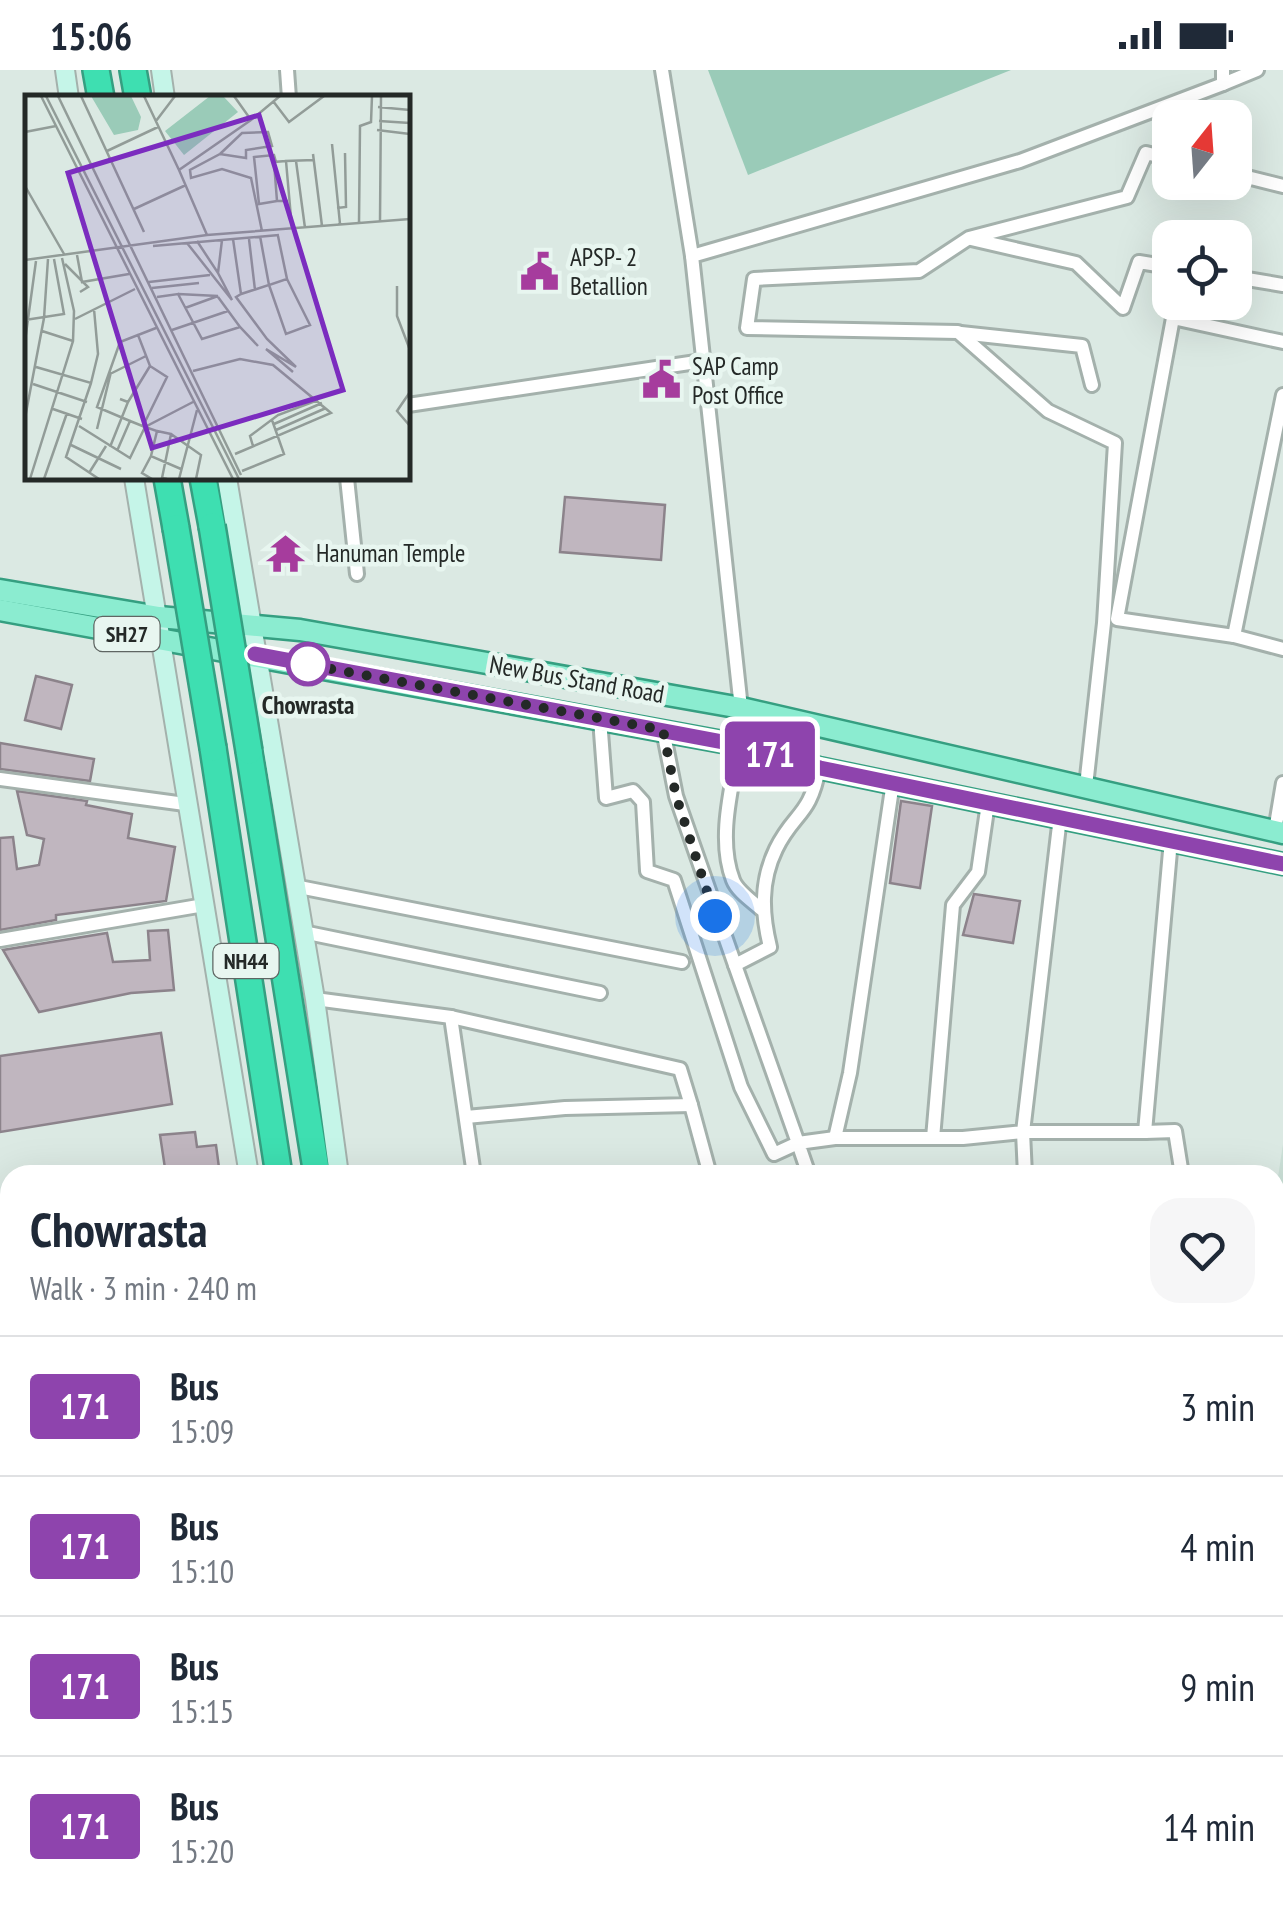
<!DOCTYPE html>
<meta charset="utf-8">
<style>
body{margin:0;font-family:"PT Sans Narrow",sans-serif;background:#f6f6f7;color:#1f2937;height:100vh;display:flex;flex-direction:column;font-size:38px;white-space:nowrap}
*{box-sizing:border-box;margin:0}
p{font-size:32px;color:#747a83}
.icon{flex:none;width:55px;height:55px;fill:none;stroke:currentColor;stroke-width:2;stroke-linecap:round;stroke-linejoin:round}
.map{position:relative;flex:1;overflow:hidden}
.details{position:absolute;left:0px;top:1095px;width:1285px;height:750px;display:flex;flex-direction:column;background:#fff;border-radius:30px 30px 0 0;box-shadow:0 10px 40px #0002}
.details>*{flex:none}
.badge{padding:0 20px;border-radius:8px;font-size:35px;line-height:65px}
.needle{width:65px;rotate:17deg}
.fabs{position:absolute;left:1152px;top:30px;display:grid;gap:20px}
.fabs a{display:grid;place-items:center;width:100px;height:100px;border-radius:20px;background:#fff;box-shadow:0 10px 40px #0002;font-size:50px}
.you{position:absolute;width:50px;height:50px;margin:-25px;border:8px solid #fff;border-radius:50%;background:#1a73e8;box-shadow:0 0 0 15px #1a73e833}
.map>.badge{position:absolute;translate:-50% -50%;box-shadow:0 0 0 5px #fff}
.round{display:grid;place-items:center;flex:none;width:105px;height:105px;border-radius:30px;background:#f6f6f7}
.headline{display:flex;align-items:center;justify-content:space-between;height:170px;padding:0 30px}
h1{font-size:48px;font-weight:800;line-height:75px}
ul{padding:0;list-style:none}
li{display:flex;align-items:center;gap:30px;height:140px;padding:0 30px;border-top:2px solid #e0e1e3}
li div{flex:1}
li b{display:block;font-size:38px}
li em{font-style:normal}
li .badge{min-width:110px;font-weight:700;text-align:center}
.status{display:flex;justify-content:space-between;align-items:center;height:70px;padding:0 50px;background:#fff;direction:ltr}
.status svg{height:28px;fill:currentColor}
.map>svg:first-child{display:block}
</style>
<div class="status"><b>15:06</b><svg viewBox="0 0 49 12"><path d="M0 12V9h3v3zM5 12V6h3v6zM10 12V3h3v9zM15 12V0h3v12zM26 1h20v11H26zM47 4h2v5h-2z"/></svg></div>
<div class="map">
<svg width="1283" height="1845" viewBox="0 0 1283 1845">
<rect width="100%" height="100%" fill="#dbe9e3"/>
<path fill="#cadfd6" d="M1283 1074V1513L1275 1511V1127Z"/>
<path fill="#9acbb8" d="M708 0H1011L748 105Z"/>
<g fill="#c0b6bf" stroke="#8c838b" stroke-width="2.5">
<path d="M565 427 665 435 661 490 560 482Z"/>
<path d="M36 606 72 615 61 659 25 650Z"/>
<path d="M0 673 94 689 90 711 0 699Z"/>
<path d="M17 721 87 731 86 735 132 744 128 768 175 777 166 831 56 845V850L0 860V768L13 767 17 799 39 795 44 769 27 765Z"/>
<path d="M901 731 932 736 920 818 890 813Z"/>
<path d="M974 824 1020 831 1013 873 963 865Z"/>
<path d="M168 860 174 920 131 923 39 942 3 880 107 863 113 892 150 890 148 861Z"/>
<path d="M161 963 172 1034 0 1062V986Z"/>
<path d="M195 1062 197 1077 216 1075 220 1105H166L160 1065Z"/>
</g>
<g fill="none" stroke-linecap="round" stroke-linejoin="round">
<defs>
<g id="lane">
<path d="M1275 1372 1283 1325"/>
<path d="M1275 1447H1283"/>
</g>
<g id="street">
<path d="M287 0 289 28"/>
<path d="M662 0 692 186"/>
<path d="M1223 0V14L1257 0"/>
<path d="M1235 104 1283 116"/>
<path d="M971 169 1076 193 1123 238 1139 192 1170 197"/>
<path d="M1235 207 1283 215"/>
<path d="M961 263 1082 276 1092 315"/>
<path d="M1283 325 1234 566 1283 579"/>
<path d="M408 335 703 291"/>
<path d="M347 408 357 504"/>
<path d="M1234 566 1117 549 1173 248 1283 272"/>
<path d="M741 638 692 186 1020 91 1223 14"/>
<path d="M600 649 606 728 633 721 643 732 647 801 674 810 741 1017 774 1084 798 1073 735 895"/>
<path d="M663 660 676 726 735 895 770 877C762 844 760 812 776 779 794 742 810 747 819 698"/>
<path d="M739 675C732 717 717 769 733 810 737 821 752 831 761 839"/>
<path d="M0 709 185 734"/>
<path d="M893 712 850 1003 835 1068H963L1023 1062 1060 747"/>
<path d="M1086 716 1104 553 1115 373 1048 341 958 262 747 258 754 209 919 201 969 168 1127 127 1146 83 1170 89"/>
<path d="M1275 761 1283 713"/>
<path d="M294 816 682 892"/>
<path d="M303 862 600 923"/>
<path d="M0 870 204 835"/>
<path d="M315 929 451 947 474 1105"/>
<path d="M451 947 680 999 691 1035 565 1038 466 1047"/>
<path d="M691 1035 710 1105"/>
<path d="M1145 1062 1175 1061 1182 1105"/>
<path d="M933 1068 953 835 978 802 988 733"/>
<path d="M809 1105 798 1073 835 1068"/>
<path d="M1025 1105 1023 1062H1145L1171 770"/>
<path d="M7 1132 10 1160"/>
<path d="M0 1289 10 1287"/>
<path d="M0 1467 10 1459"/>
<path d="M0 1678 10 1668"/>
<path d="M0 1702 10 1710"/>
<path d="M0 1808 10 1815"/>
<path d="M173 1835 180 1845"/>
<path d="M1100 1835 1105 1845"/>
<path d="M7 1845 14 1835"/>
<path d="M127 1845 133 1835"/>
<path d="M243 1845 250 1835"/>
</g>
<g id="secondary">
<path d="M65 0 69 28"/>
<path d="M161 0 165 28"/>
<path d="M134 408 249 1105"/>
<path d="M227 408 315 929 339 1105"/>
<path d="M373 1835 375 1845"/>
<path d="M461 1835 463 1845"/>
</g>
<g id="primary">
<path d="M0 520 159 547 300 560 741 638 1283 763"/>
<path d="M0 540 739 675 819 698 1283 794"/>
</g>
<g id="highway">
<path d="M96 0 101 28"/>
<path d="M133 0 138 28"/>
<path d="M167 408 176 458"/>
<path d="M203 408 212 456"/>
<path d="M213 678 279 1105"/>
<path d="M249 681 317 1105"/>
<path d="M399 1835 400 1845"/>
<path d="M432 1835 433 1845"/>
</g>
</defs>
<use href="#lane" stroke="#a4b1ac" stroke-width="11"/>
<use href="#street" stroke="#a4b1ac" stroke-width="18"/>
<use href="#secondary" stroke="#a4b1ac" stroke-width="22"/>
<use href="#primary" stroke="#359f81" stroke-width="25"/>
<use href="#highway" stroke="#359f81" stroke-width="30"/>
<use href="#lane" stroke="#fff" stroke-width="6"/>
<use href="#street" stroke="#fff" stroke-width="12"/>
<use href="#secondary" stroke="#c5f5e8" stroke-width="18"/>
<use href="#primary" stroke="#8becd0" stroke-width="20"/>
<use href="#highway" stroke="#3edfb1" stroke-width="25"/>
<defs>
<g id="highway-bridge">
<path d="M212 456 249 681"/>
<path d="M176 458 213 678"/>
</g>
</defs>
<use href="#highway-bridge" stroke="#359f81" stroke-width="30" stroke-linecap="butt"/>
<use href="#highway-bridge" stroke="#3edfb1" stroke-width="25"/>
</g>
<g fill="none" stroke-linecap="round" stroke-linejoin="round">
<defs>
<path id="line" d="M255 584 739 675 820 698 1283 794"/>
</defs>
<use href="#line" stroke="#fff" stroke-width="22"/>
<use href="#line" stroke="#8e44ad" stroke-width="15"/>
<path stroke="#242927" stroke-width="10" stroke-dasharray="0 18" d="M308 594 293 592 663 660 676 726 715 846"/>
</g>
<defs>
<symbol id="civic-bare" viewBox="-9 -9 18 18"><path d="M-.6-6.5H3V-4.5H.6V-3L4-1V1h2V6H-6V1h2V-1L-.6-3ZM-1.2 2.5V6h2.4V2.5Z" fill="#a63c9d" stroke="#e8f6f0" stroke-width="2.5" paint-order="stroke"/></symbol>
<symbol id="temple-bare" viewBox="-9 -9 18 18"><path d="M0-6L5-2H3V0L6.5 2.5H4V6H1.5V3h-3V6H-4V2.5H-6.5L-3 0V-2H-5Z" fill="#a63c9d" stroke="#e8f6f0" stroke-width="2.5" paint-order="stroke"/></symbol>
</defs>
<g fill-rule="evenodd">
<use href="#civic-bare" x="512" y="174" width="55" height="55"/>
<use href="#civic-bare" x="634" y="282" width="55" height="55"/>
<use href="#temple-bare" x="258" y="456" width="55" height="55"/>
</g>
<circle fill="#fff" stroke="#8e44ad" stroke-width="5" cx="308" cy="594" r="20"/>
<g text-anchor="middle" stroke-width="9" stroke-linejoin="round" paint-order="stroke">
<g fill="#e8f6f0" stroke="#5f6663" stroke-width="2.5">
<rect x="94.5" y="547" width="65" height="34" rx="8"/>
<rect x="213.5" y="874" width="65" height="34" rx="8"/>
</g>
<g font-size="22" font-weight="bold" fill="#242927">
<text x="127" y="572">SH27</text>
<text x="246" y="899">NH44</text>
</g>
<g font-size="25" fill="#242927" stroke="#e8f6f0" text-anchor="start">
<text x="570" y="196">APSP- 2<tspan x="570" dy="29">Betallion</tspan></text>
<text x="692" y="305">SAP Camp<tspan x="692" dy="29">Post Office</tspan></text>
<text x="316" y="492">Hanuman Temple</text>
</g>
<g font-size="25" fill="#242927" stroke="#e8f6f0">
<text transform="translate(577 609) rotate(10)" y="9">New Bus Stand Road</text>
</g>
<g font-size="25" font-weight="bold" fill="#242927" stroke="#e8f6f0">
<text x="308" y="644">Chowrasta</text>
</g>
</g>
<g transform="translate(25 25)">
<rect width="385" height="385" fill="#dbe9e3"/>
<path d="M66 1H106L116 22 113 35 89 40ZM185 1H198L213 17 159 60 140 36Z" fill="#9acbb8"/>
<path fill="none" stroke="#929c98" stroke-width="2.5" d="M16 1 208 384M21 1 214 384M33 1 216 380M56 1 119 137M119 1 154 75M209 1 226 25 255 1M248 6 264 27 299 1M353 12 385 15M131 26 150 1M354 26 385 28M352 35 385 39M0 37 31 31M307 49 315 129M82 56 133 32M195 59 217 38 243 37 247 51 221 55V63L195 59 165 75 166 83 197 74 226 83 237 136M288 59 297 131M261 66 249 67 252 106H263M271 66 280 133M251 67 249 60 229 62 234 109 252 106M0 91 39 159M312 113 321 112 320 58M109 114 161 90M355 126 356 1M334 128 335 31 346 27 347 1M267 134 261 66 289 65M182 140 154 75 226 25M253 141 262 184 244 190 261 239 285 230 262 184M208 144 216 199 244 190 235 141M224 144 230 195M172 146 193 178 197 145M162 148 207 205 193 178M128 151 254 140M52 160 57 187 104 179M0 165 182 140 385 124M40 169 63 192 55 197M124 187 185 180M372 191V221L385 255M127 193 174 188M153 199 193 201 160 213M216 199 211 202 242 244 271 272 241 254 268 277M132 202 153 199 177 244 215 232 233 251M193 202 215 232M50 224 110 194M0 225 39 219 29 164M147 235 203 216M17 236 48 246M0 246 11 166M11 272 66 288 73 259 69 214M168 276 215 264 248 270 306 318 210 359M87 278 121 261M66 288 41 362 74 384M8 289 62 307M385 297 372 316 385 331M103 307 125 271M28 314 57 324M0 323 19 223 23 164M249 329 297 308M54 331 105 363 120 332 105 326M118 331 142 282 125 271 113 240 131 233M72 334 86 277M251 335 301 313M132 336 146 339 137 383 142 384M146 339 176 360 171 384M46 350 96 374M228 351 225 341 253 320 293 305M85 352 103 307 95 304M92 356 105 326 72 312 95 247 113 240M126 361 132 336 120 332 168 307M217 376 259 359 247 325M64 378 81 351M5 384 48 246 49 216 37 163M19 384 42 318M127 384 117 378 126 361 156 374M154 384 172 315"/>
<path fill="#7b2cbf" fill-opacity="0.15" stroke="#7b2cbf" stroke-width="5" d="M234 20 318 295 127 353 43 78Z"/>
<rect width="385" height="385" fill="none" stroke="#242927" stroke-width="5"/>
</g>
</svg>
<div class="fabs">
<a><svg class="needle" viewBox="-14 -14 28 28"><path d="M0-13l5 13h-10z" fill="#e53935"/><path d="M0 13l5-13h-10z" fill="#747a83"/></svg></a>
<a><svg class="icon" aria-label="locate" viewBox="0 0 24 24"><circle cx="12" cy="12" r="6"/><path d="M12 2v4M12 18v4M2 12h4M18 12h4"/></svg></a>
</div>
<div class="you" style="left:715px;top:846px"></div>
<b class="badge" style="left:770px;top:684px;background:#8e44ad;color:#fff">171</b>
<section class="details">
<div class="headline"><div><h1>Chowrasta</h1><p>Walk · 3 min · 240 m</p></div><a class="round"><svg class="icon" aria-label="heart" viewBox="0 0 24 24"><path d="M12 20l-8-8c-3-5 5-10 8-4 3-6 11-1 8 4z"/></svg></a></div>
<ul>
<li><span class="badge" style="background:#8e44ad;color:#fff">171</span><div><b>Bus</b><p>15:09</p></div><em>3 min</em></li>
<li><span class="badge" style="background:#8e44ad;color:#fff">171</span><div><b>Bus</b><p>15:10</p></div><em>4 min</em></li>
<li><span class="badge" style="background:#8e44ad;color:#fff">171</span><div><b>Bus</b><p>15:15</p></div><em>9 min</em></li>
<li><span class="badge" style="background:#8e44ad;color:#fff">171</span><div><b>Bus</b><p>15:20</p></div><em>14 min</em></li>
</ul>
</section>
</div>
